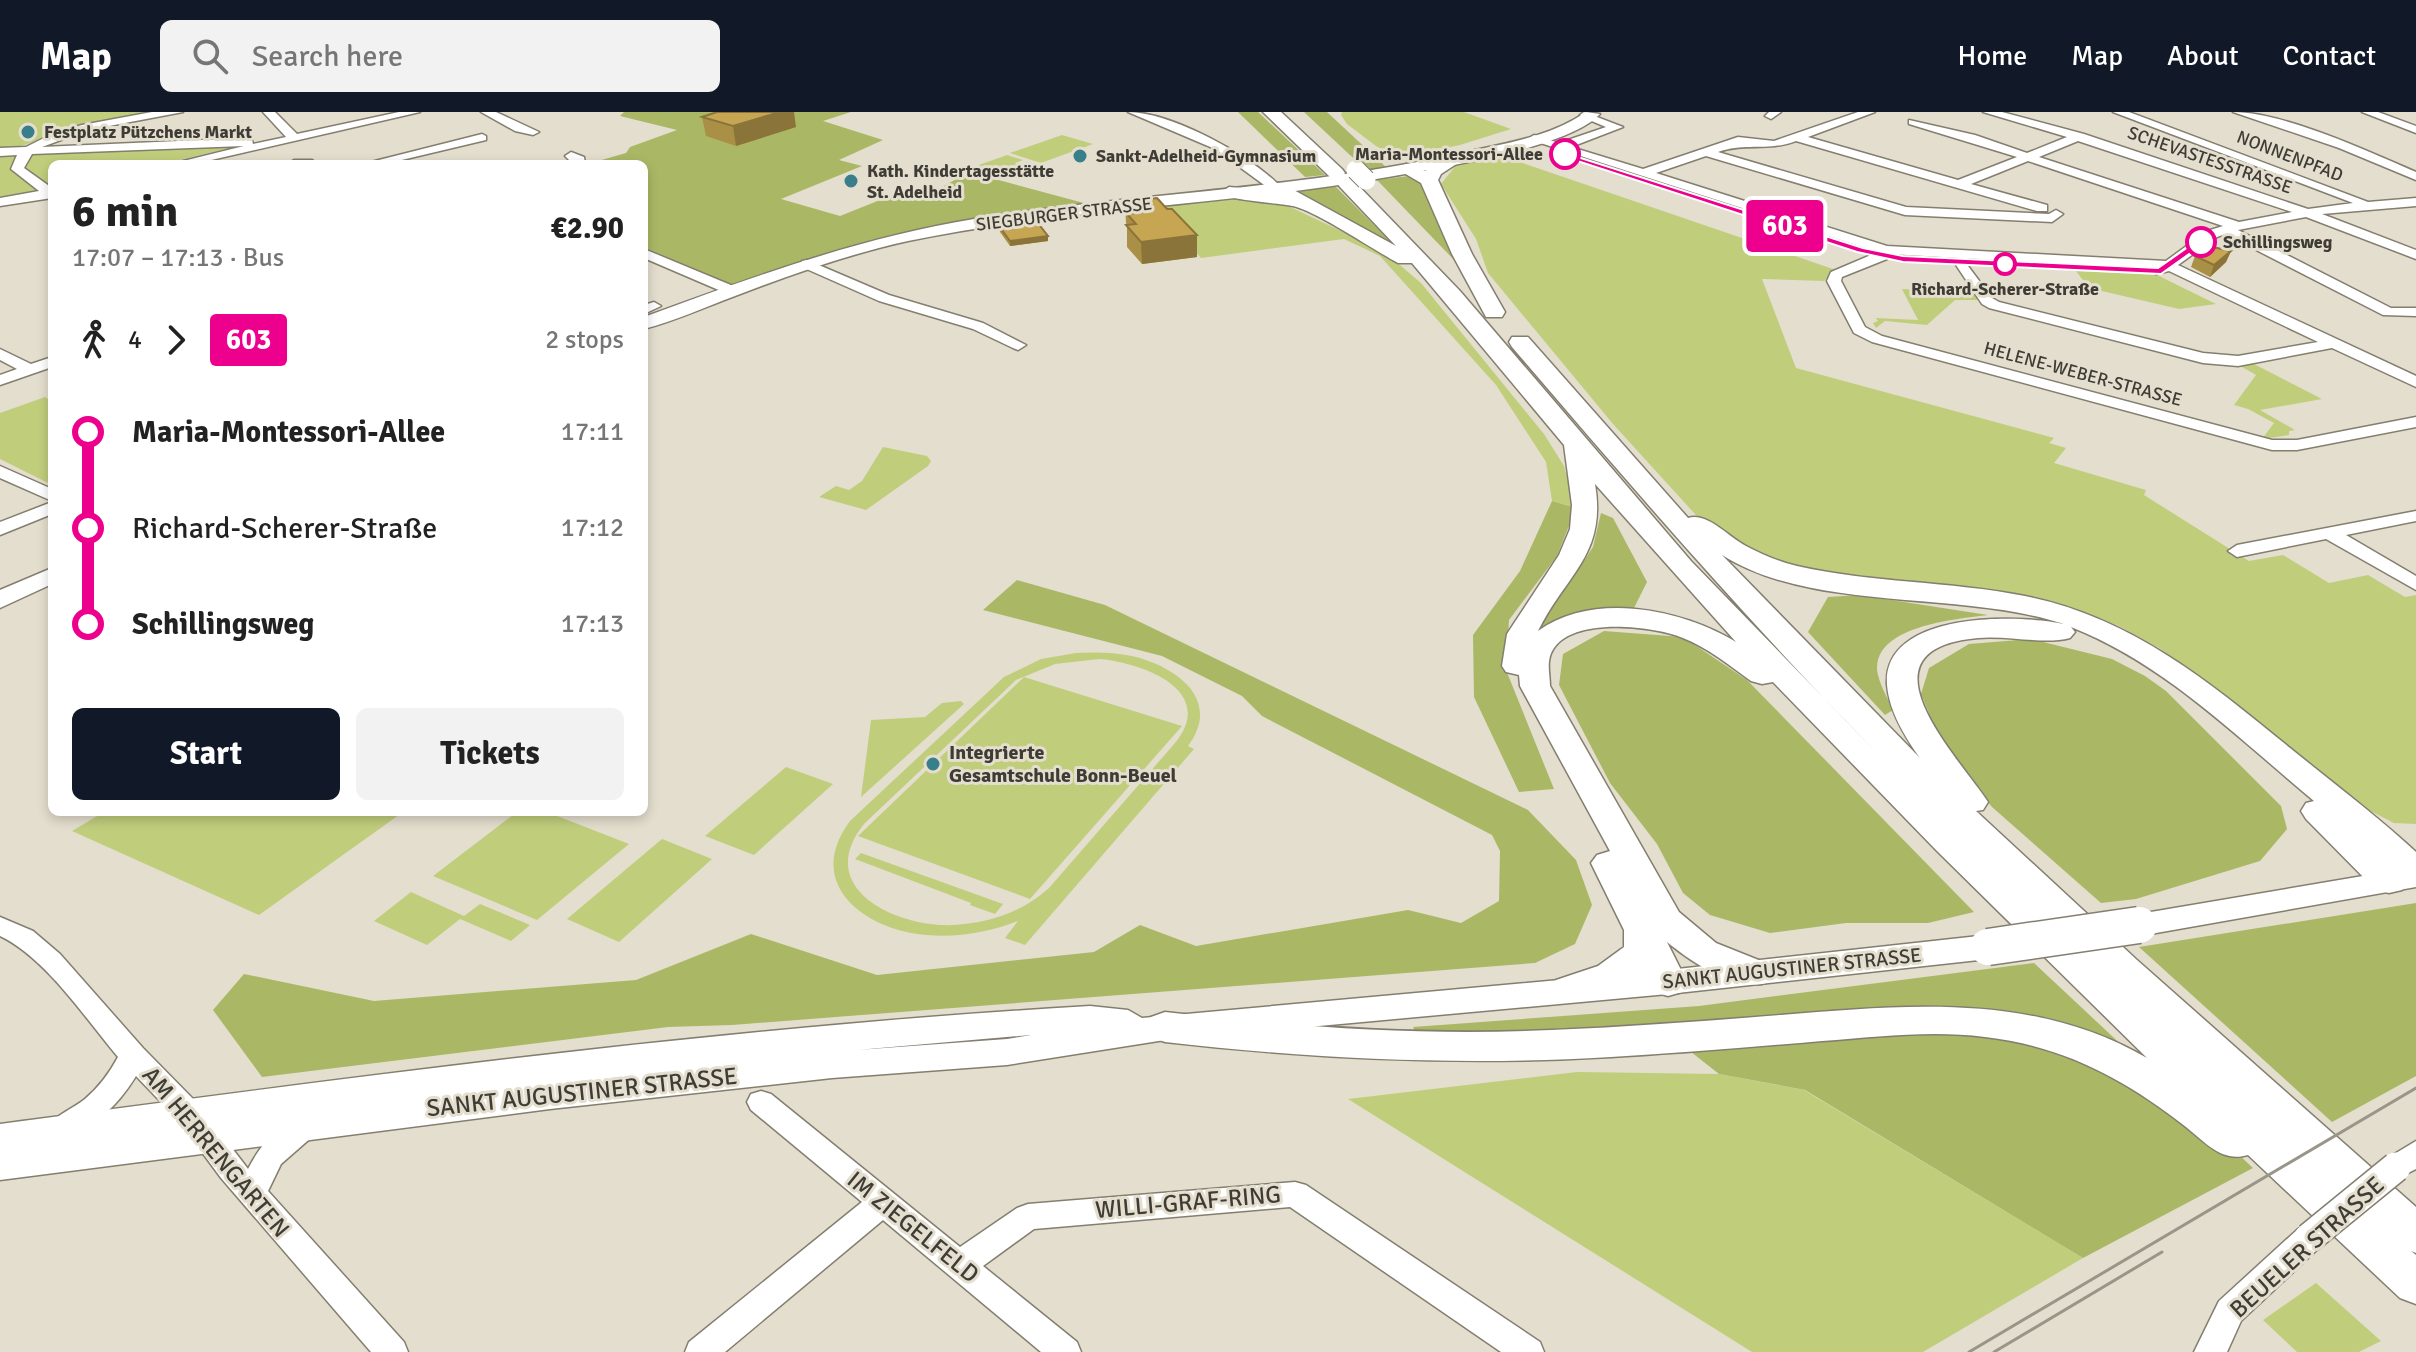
<!DOCTYPE html>
<meta charset="utf-8">
<style>
body{margin:0;font-family:Signika,sans-serif;background:#f2f2f2;color:#222;height:100vh;display:flex;flex-direction:column;font-size:30px;white-space:nowrap}
*{box-sizing:border-box;margin:0}
p{font-size:26px;color:#767676}
.icon{flex:none;width:44px;height:44px;fill:none;stroke:currentColor;stroke-width:2;stroke-linecap:round;stroke-linejoin:round}
.map{position:relative;flex:1;overflow:hidden}
.drawer{position:absolute;left:48px;top:48px;width:600px;height:656px;display:flex;flex-direction:column;background:#fff;border-radius:12px;box-shadow:0 4px 12px #0003}
.drawer>*{flex:none}
.badge{padding:0 16px;border-radius:6px;font-size:28px;line-height:52px}
.map>.badge{position:absolute;translate:-50% -50%;box-shadow:0 0 0 4px #fff}
.legs{display:flex;align-items:center;gap:12px;height:88px;padding:0 24px;font-size:26px}
.legs p{margin-inline-start:auto}
.summary{display:flex;align-items:center;justify-content:space-between;height:136px;padding:0 24px}
h1{font-size:44px;font-weight:800;line-height:60px}
.primary-button{display:flex;gap:16px;margin-top:auto;padding:16px 24px}
.primary-button a{flex:1;height:92px;border-radius:12px;background:#111827;color:#fff;font-size:32px;font-weight:800;line-height:92px;text-align:center}
.primary-button a+a{background:#f2f2f2;color:#222}
ul{padding:0 24px;list-style:none}
li{display:flex;align-items:center;gap:28px;height:96px;font-size:30px}
li i{display:grid;place-items:center;width:12px;height:100%;margin:0 10px;background:currentColor}
li i::after{content:'';width:20px;height:20px;margin:-10px;border:6px solid;border-radius:50%;background:#fff}
li p{margin-inline-start:auto}
li:first-child i{background:linear-gradient(#0000 50%,currentColor 0)}
li:last-child i{background:linear-gradient(currentColor 50%,#0000 0)}
header{display:flex;align-items:center;gap:48px;box-sizing:border-box;height:112px;padding:0 40px;background:#111827;color:#fff}
header strong{font-size:38px}
nav{display:flex;gap:44px;margin-inline-start:auto;font-size:28px}
.search{width:560px;height:72px;background:#f2f2f2;display:flex;align-items:center;gap:20px;box-sizing:border-box;padding:0 28px;border-radius:12px;color:#767676;font-size:30px}
.map>svg:first-child{display:block}
</style>
<header>
<strong>Map</strong>
<div class="search"><svg class="icon" aria-label="search" viewBox="0 0 24 24"><circle cx="10" cy="10" r="6"/><path d="M15 15l6 6"/></svg>Search here</div>
<nav><a>Home</a><a>Map</a><a>About</a><a>Contact</a></nav>
</header>
<div class="map">
<svg width="2416" height="1240" viewBox="0 0 2416 1240">
<rect width="100%" height="100%" fill="#e4dece"/>
<g fill="#c0ce7c" fill-rule="evenodd">
<path d="M0 0H162C129 6 93 9 61 19 39 25 24 37 0 38Z"/>
<path d="M1342 0H1464L1511 17 1460 33 1397 46 1376 34 1347 12 1341 3Z"/>
<path d="M1062 23 1093 32 1041 51 1010 41Z"/>
<path d="M228 31 230 36 162 52H52V77L0 87V43Z"/>
<path d="M1007 43 1023 48 1015 51 1019 53 1028 50 1044 54 1014 65 998 60 1005 57 992 59 976 54Z"/>
<path d="M1499 43 1836 158 1824 169 1762 167 1796 256 2054 326 2049 331 2066 336 2054 351 2146 378 2144 383 2249 449 2283 443 2329 471 2368 463 2405 485 2416 483V712L2394 711 2347 687 2209 572 2161 537 2117 513 2075 499 1834 467 1767 449 1715 424 1613 312 1488 161 1476 127 1441 72 1457 52Z"/>
<path d="M1247 86H1271L1354 125 1394 148 1421 171 1544 322 1564 354 1576 396 1552 389 1546 350 1496 273 1380 144 1344 127 1201 146 1174 117 1163 94Z"/>
<path d="M2076 159 2157 163 2216 192 2179 197 2089 176Z"/>
<path d="M1902 177 1974 180 1980 188H1955L1927 213 1885 209 1876 216 1873 211 1878 209 1876 206 1918 208Z"/>
<path d="M2250 250 2322 287 2260 298 2295 318 2289 319V323L2262 327 2274 311 2248 297 2234 293 2256 263 2237 252Z"/>
<path d="M45 285 52 290V373L0 347V301Z"/>
<path d="M883 335 927 344 931 349 928 354 866 398 819 385 836 374 849 378 862 369Z"/>
<path d="M1076 541C1095 540 1113 540 1132 544 1175 554 1223 587 1188 634L1194 637 1025 833 1005 826 1018 809C989 820 958 826 926 823 865 818 803 772 850 709L1004 565 1041 547ZM1099 547C1139 550 1219 577 1175 631L1049 776C1023 800 988 811 954 813 898 816 812 777 864 712L1016 568 1055 552Z"/>
<path d="M1024 565 1182 614 1030 787 858 724Z"/>
<path d="M961 589 964 592 861 685 871 608 925 605 942 591Z"/>
<path d="M786 655 833 672 754 743 705 724Z"/>
<path d="M104 700H403L259 803 72 719Z"/>
<path d="M517 700H547L629 732 537 808 433 764Z"/>
<path d="M662 727 712 747 619 830 567 807Z"/>
<path d="M861 741 1003 792 995 802 970 793 971 791 855 747Z"/>
<path d="M411 780 464 804 480 792 530 813 511 829 460 807 427 833 374 809Z"/>
<path d="M1577 960 1719 962 1804 978 2083 1146 1923 1240H1752L1348 987Z"/>
<path d="M2316 1171 2381 1229 2359 1240H2297L2263 1208Z"/>
</g>
<g fill="#aab865">
<path d="M624 0H851L823 9 883 28 839 48 862 54 781 87 840 104 900 80 924 85 969 60 1095 94 912 121 859 132 731 175 644 135V52H588L626 41 630 35 677 18 620 4Z"/>
<path d="M1238 0H1258L1325 63 1305 65Z"/>
<path d="M1304 0H1327L1386 55 1366 58Z"/>
<path d="M1417 63 1457 151 1377 68Z"/>
<path d="M1335 74 1405 144 1293 80Z"/>
<path d="M1552 389 1576 396 1557 444 1509 508 1506 558 1554 677 1519 680 1474 585 1473 523 1520 459Z"/>
<path d="M1601 401 1613 406 1647 470 1632 500 1558 509 1539 517 1593 435Z"/>
<path d="M1017 468 1105 493 1528 698 1576 748 1592 793 1575 832 1535 851 732 913 668 915 262 965 213 898 244 862 374 889 636 868 751 822 877 863 1094 840 1140 813 1196 834 1408 798 1461 811 1499 789 1500 739 1492 723 1262 604 1242 584 1162 544 983 498Z"/>
<path d="M1859 483 1988 503C1957 507 1868 514 1878 563 1881 575 1888 587 1893 598L1885 603 1808 520 1828 485Z"/>
<path d="M1604 519 1683 525 1747 568 1974 800 1928 811H1846L1770 821 1710 803 1683 781 1657 732 1610 671 1559 573 1563 542Z"/>
<path d="M2031 527 2112 547 2145 564 2166 579 2281 694 2287 717 2260 749 2136 787 2101 791 1992 695 1944 637 1921 582 1929 556 1969 532Z"/>
<path d="M2416 791V964L2332 1010 2139 835Z"/>
<path d="M2034 851 2253 1056 2083 1146 1805 978 1719 962 1658 914 1419 927 1413 915 1699 894Z"/>
</g>
<g fill="none" stroke-linecap="round" stroke-linejoin="round">
<defs>
<g id="minor">
<path d="M152 0H183L88 18 42 35 248 26 252 28 253 32 286 25 263 0H275L297 22 399 0H420L194 52H171L244 34 32 42 24 56 52 76V86L0 94V86L39 79 11 57 17 43 0 44V36L26 35 56 20 82 13Z"/>
<path d="M481 0H496L539 20 533 23 515 19Z"/>
<path d="M1128 0C1172 0 1251 44 1281 75L1271 78 1215 37Z"/>
<path d="M1584 0 1623 15 1571 35 1643 57 1738 25 1774 29 1858 0H1875L1808 25 1958 68 2017 45 1909 12V8L1975 23 2027 41 2067 25 1983 0H2002L2084 22 2308 97 2353 91 2113 0H2129L2368 90 2416 86V94L2322 102 2416 138V147L2306 105 2238 118 2391 196H2416V204L2383 203 2225 122 2217 125 2178 153 2416 264V275L2332 236 2238 254 2203 251 1989 196 1982 192 1954 150 1960 146 1890 142 1887 147 1842 165 1841 169 1865 215 1882 224 2272 328H2297L2416 305V315L2297 338H2272L1872 230 1854 221 1827 169 1831 160 1878 140 1528 27 1534 23 1559 31 1606 15 1582 5 1580 3ZM1796 29 2037 99H2047V93L1971 72 2028 49 2223 114 2207 119 2166 149 1887 134 1656 61 1706 44 1905 103 2052 110 2063 102 2056 98 2049 102 1906 95 1718 40C1748 30 1767 40 1796 29ZM2078 29 2292 100 2239 110 2039 45ZM1962 146 2156 157V162L2169 159 2318 230 2238 244 2203 241 1999 190 1992 186Z"/>
<path d="M1769 0H1781L1771 7 1765 4Z"/>
<path d="M2233 0C2283 0 2368 39 2416 60V68L2339 36Z"/>
<path d="M2362 0H2378L2416 14V21Z"/>
<path d="M482 22 486 24V28L385 52H363Z"/>
<path d="M571 40 584 45 585 52H573L565 44Z"/>
<path d="M294 48H312L318 52H288Z"/>
<path d="M644 137 738 176 740 179 738 182H728L644 146Z"/>
<path d="M807 148 889 183 983 211 1026 233 1018 238 1013 236 973 217 879 189 802 155V149Z"/>
<path d="M654 190 661 194 644 202V193Z"/>
<path d="M0 237 31 252 52 245V255L0 273V263L17 257 0 248Z"/>
<path d="M0 354 52 377V389L0 366Z"/>
<path d="M52 390V402L0 423V410Z"/>
<path d="M2416 399V409L2346 423 2416 464V478L2326 427 2237 445 2228 439 2237 433Z"/>
<path d="M0 805 33 819 60 842 143 936 199 993 248 1057C260 1033 277 1013 303 1005L313 1008 317 1016 313 1024 281 1052 268 1079 404 1230 408 1240H371L221 1066 179 1009 136 964C119 992 95 1016 63 1026L53 1023 49 1015C56 1002 73 997 85 987 99 975 110 960 118 945 85 906 46 846 0 824Z"/>
<path d="M761 979 771 982 960 1135 1017 1096 1028 1092 1295 1070 1306 1073 1540 1230 1544 1240H1501L1290 1095 1034 1117 983 1154 1077 1230 1081 1240H1041L883 1108 725 1240H685L689 1230 862 1090 751 998 747 990 751 982Z"/>
<path d="M2416 1029V1057L2396 1067 2386 1063 2381 1055 2386 1047Z"/>
<path d="M2309 1113 2320 1117 2324 1126 2320 1135 2241 1209 2227 1240H2194L2219 1189 2298 1117Z"/>
</g>
<g id="major">
<path d="M1586 0 1600 2C1569 36 1441 55 1394 64 1233 93 1068 96 908 129 849 142 792 162 735 184 705 195 675 209 644 217V205C753 165 859 126 974 107 1136 81 1300 77 1461 41 1502 32 1551 25 1586 0Z"/>
<path d="M52 456V472L0 496V478Z"/>
<path d="M2416 755V775L2139 824 2128 821 2123 813 2128 805 2139 802Z"/>
<path d="M1988 823 2000 827 2004 835 2000 843 1988 847 1668 882 1165 928 1007 953 832 966 550 997 0 1068V1012C362 964 725 915 1090 894L1128 898 1142 906 1668 858ZM1031 923 1007 927 857 938Z"/>
</g>
<g id="highway">
<path d="M1263 0H1281L1342 57 1345 61 1342 65H1330Z"/>
<path d="M1455 42 1464 47 1441 62 1438 68 1472 142 1505 200 1502 205H1486L1452 142 1421 71 1397 57 1406 52 1425 59Z"/>
<path d="M1346 66 1352 67 1460 179 1691 449 1877 641C1749 511 1630 373 1512 235L1509 230 1512 225H1528L1688 406C1708 400 1728 425 1746 434 1761 442 1780 450 1797 454 1872 471 1949 469 2025 484 2131 505 2208 569 2290 636 2332 670 2376 703 2416 740V772L2407 769 2402 778 2389 781 2376 778 2306 707 2301 699 2306 691 2314 689C2238 626 2165 552 2071 515L2075 520 2070 526C2044 533 2007 523 1978 526 1852 537 1957 643 1988 690L1983 698 1976 699 2137 848 2416 1095V1141L2411 1139 2416 1143V1192L2400 1186 2248 1043C2222 1051 2205 1030 2186 1015 2125 967 2063 934 1985 925 1931 918 1877 925 1822 929 1752 935 1682 941 1611 945 1461 954 1314 947 1165 930L1151 925 1145 915 1151 905 1165 900C1294 915 1422 924 1551 918 1628 915 1704 909 1781 903 1905 893 2034 880 2147 946L1937 739 1773 570 1762 572 1751 569C1729 553 1708 536 1683 526 1652 513 1556 502 1549 549 1548 557 1550 566 1550 574L1679 800 1716 831 1766 851 1772 861 1766 871C1735 880 1690 849 1667 830L1687 870 1682 880 1668 884 1654 880 1644 861C1623 878 1583 896 1556 888L1551 878 1556 868 1598 854 1624 835V818L1591 751 1597 743 1610 739 1520 574 1519 563 1506 560 1502 554 1507 522 1559 443 1570 417 1572 393 1564 333 1412 151H1398C1372 137 1318 100 1293 94 1278 91 1227 88 1220 81L1229 75 1268 78 1269 71H1281L1396 134 1340 75 1337 71 1340 67ZM1595 372 1736 530C1681 497 1594 479 1538 519 1566 462 1607 443 1595 372ZM1722 443C1813 501 1960 478 2064 512 2018 502 1882 499 1887 573 1889 599 1905 625 1920 646Z"/>
</g>
</defs>
<use href="#minor" stroke="#847e6f" stroke-width="3"/>
<use href="#major" stroke="#847e6f" stroke-width="3"/>
<use href="#highway" stroke="#847e6f" stroke-width="3"/>
<use href="#minor" fill="#fff" fill-rule="evenodd"/>
<use href="#major" fill="#fff" fill-rule="evenodd"/>
<use href="#highway" fill="#fff" fill-rule="evenodd"/>
<g stroke="#999589" stroke-width="3">
<path d="M1969 1240 2416 976"/>
<path d="M1994 1240 2162 1140"/>
</g>
<defs>
<path id="minor-bridge" d="M2309 1126 2396 1055"/>
<path id="major-bridge" d="M1988 835 2139 813"/>
<path id="highway-bridge" d="M1356 58 1366 68"/>
</defs>
<use href="#minor-bridge" stroke="#847e6f" stroke-width="32" stroke-linecap="butt"/>
<use href="#major-bridge" stroke="#847e6f" stroke-width="39" stroke-linecap="butt"/>
<use href="#highway-bridge" stroke="#847e6f" stroke-width="21" stroke-linecap="butt"/>
<use href="#minor-bridge" stroke="#fff" stroke-width="29"/>
<use href="#major-bridge" stroke="#fff" stroke-width="36"/>
<use href="#highway-bridge" stroke="#fff" stroke-width="19"/>
</g>
<g fill="#aa8f47">
<path d="M702 5 796 15 736 34 706 24Z"/>
<path d="M1125 90 1167 97 1197 123V145L1142 152 1127 135V113L1126 111Z"/>
<path d="M999 114 1048 129 1010 134 1000 120Z"/>
<path d="M2231 139 2226 150 2210 165 2191 155 2195 144Z"/>
</g>
<g fill="#8b7439">
<path d="M780 0H794L796 15 736 34 733 14Z"/>
<path d="M1197 123V145L1142 152 1141 130Z"/>
<path d="M1048 124V129L1010 134V129Z"/>
<path d="M2231 139 2226 150 2210 165 2214 153Z"/>
</g>
<g fill="#c6a652" stroke="#8b7439" stroke-width="2">
<path d="M717 0H780L733 14 702 5Z"/>
<path d="M1157 86 1167 97H1172L1197 123 1141 130 1126 113 1136 112 1127 102 1135 101 1125 90Z"/>
<path d="M1037 110 1048 124 1010 129 999 114Z"/>
<path d="M2208 134 2231 139 2214 153 2195 144Z"/>
</g>
<path fill="#ec008d" stroke="#fff" stroke-width="2" d="M1562 40 1863 136 1903 144 2158 156 2198 128 2206 130 2161 162 1903 150 1857 140 1562 44Z"/>
<g fill="#397f8b" stroke="#e4dece" stroke-width="3">
<circle cx="28" cy="20" r="8"/>
<circle cx="1080" cy="44" r="8"/>
<circle cx="851" cy="69" r="8"/>
<circle cx="933" cy="652" r="8"/>
</g>
<g fill="#fff" stroke="#ec008d" stroke-width="4">
<circle cx="1565" cy="42" r="14"/>
<circle cx="2201" cy="130" r="14"/>
<circle cx="2005" cy="152" r="10"/>
</g>
<g text-anchor="middle" stroke-width="6" stroke-linejoin="round" paint-order="stroke">
<g font-size="18" font-weight="bold" fill="#3f3c36" stroke="#e4dece" text-anchor="start">
<text x="44" y="26">Festplatz Pützchens Markt</text>
<text x="1096" y="50">Sankt-Adelheid-Gymnasium</text>
<text x="867" y="65">Kath. Kindertagesstätte<tspan x="867" dy="21">St. Adelheid</tspan></text>
</g>
<g font-size="18" font-weight="bold" fill="#3f3c36" stroke="#e4dece" text-anchor="end">
<text x="1543" y="48">Maria-Montessori-Allee</text>
<text x="2223" y="136" text-anchor="start">Schillingsweg</text>
<text x="2005" y="183" text-anchor="middle">Richard-Scherer-Straße</text>
</g>
<g font-size="18" fill="#3f3c36" stroke="#e4dece">
<text transform="translate(2290 44) rotate(21)" y="6">NONNENPFAD</text>
<text transform="translate(2210 48) rotate(19)" y="6">SCHEVASTESSTRASSE</text>
<text transform="translate(1064 102) rotate(-7)" y="6">SIEGBURGER STRASSE</text>
<text transform="translate(2083 262) rotate(15)" y="6">HELENE-WEBER-STRASSE</text>
</g>
<g font-size="20" font-weight="bold" fill="#3f3c36" stroke="#e4dece" text-anchor="start">
<text x="949" y="647">Integrierte<tspan x="949" dy="23">Gesamtschule Bonn-Beuel</tspan></text>
</g>
<g font-size="20" fill="#3f3c36" stroke="#e4dece">
<text transform="translate(1792 856) rotate(-6)" y="7">SANKT AUGUSTINER STRASSE</text>
</g>
<g font-size="24" fill="#3f3c36" stroke="#e4dece">
<text transform="translate(582 980) rotate(-6)" y="8">SANKT AUGUSTINER STRASSE</text>
<text transform="translate(216 1040) rotate(50)" y="8">AM HERRENGARTEN</text>
<text transform="translate(1188 1090) rotate(-5)" y="8">WILLI-GRAF-RING</text>
<text transform="translate(913 1115) rotate(39)" y="8">IM ZIEGELFELD</text>
<text transform="translate(2307 1135) rotate(-42)" y="8">BEUELER STRASSE</text>
</g>
</g>
</svg>
<b class="badge" style="left:1785px;top:114px;background:#ec008d;color:#fff">603</b>
<section class="drawer">
<div class="summary"><div><h1>6 min</h1><p>17:07 – 17:13 · Bus</p></div><b>€2.90</b></div>
<div class="legs"><svg class="icon" aria-label="walk" viewBox="0 0 24 24"><circle cx="13" cy="4" r="2"/><path d="M13 8l-2 6 4 7M11 14l-3 7M7 12l3-4h3l4 4"/></svg>4<svg class="icon" aria-label="forward" viewBox="0 0 24 24"><path d="M9 5l7 7-7 7"/></svg><b class="badge" style="background:#ec008d;color:#fff">603</b><p>2 stops</p></div>
<ul>
<li><i style="color:#ec008d"></i><b>Maria-Montessori-Allee</b><p>17:11</p></li>
<li><i style="color:#ec008d"></i><span>Richard-Scherer-Straße</span><p>17:12</p></li>
<li><i style="color:#ec008d"></i><b>Schillingsweg</b><p>17:13</p></li>
</ul>
<div class="primary-button"><a>Start</a><a>Tickets</a></div>
</section>
</div>
